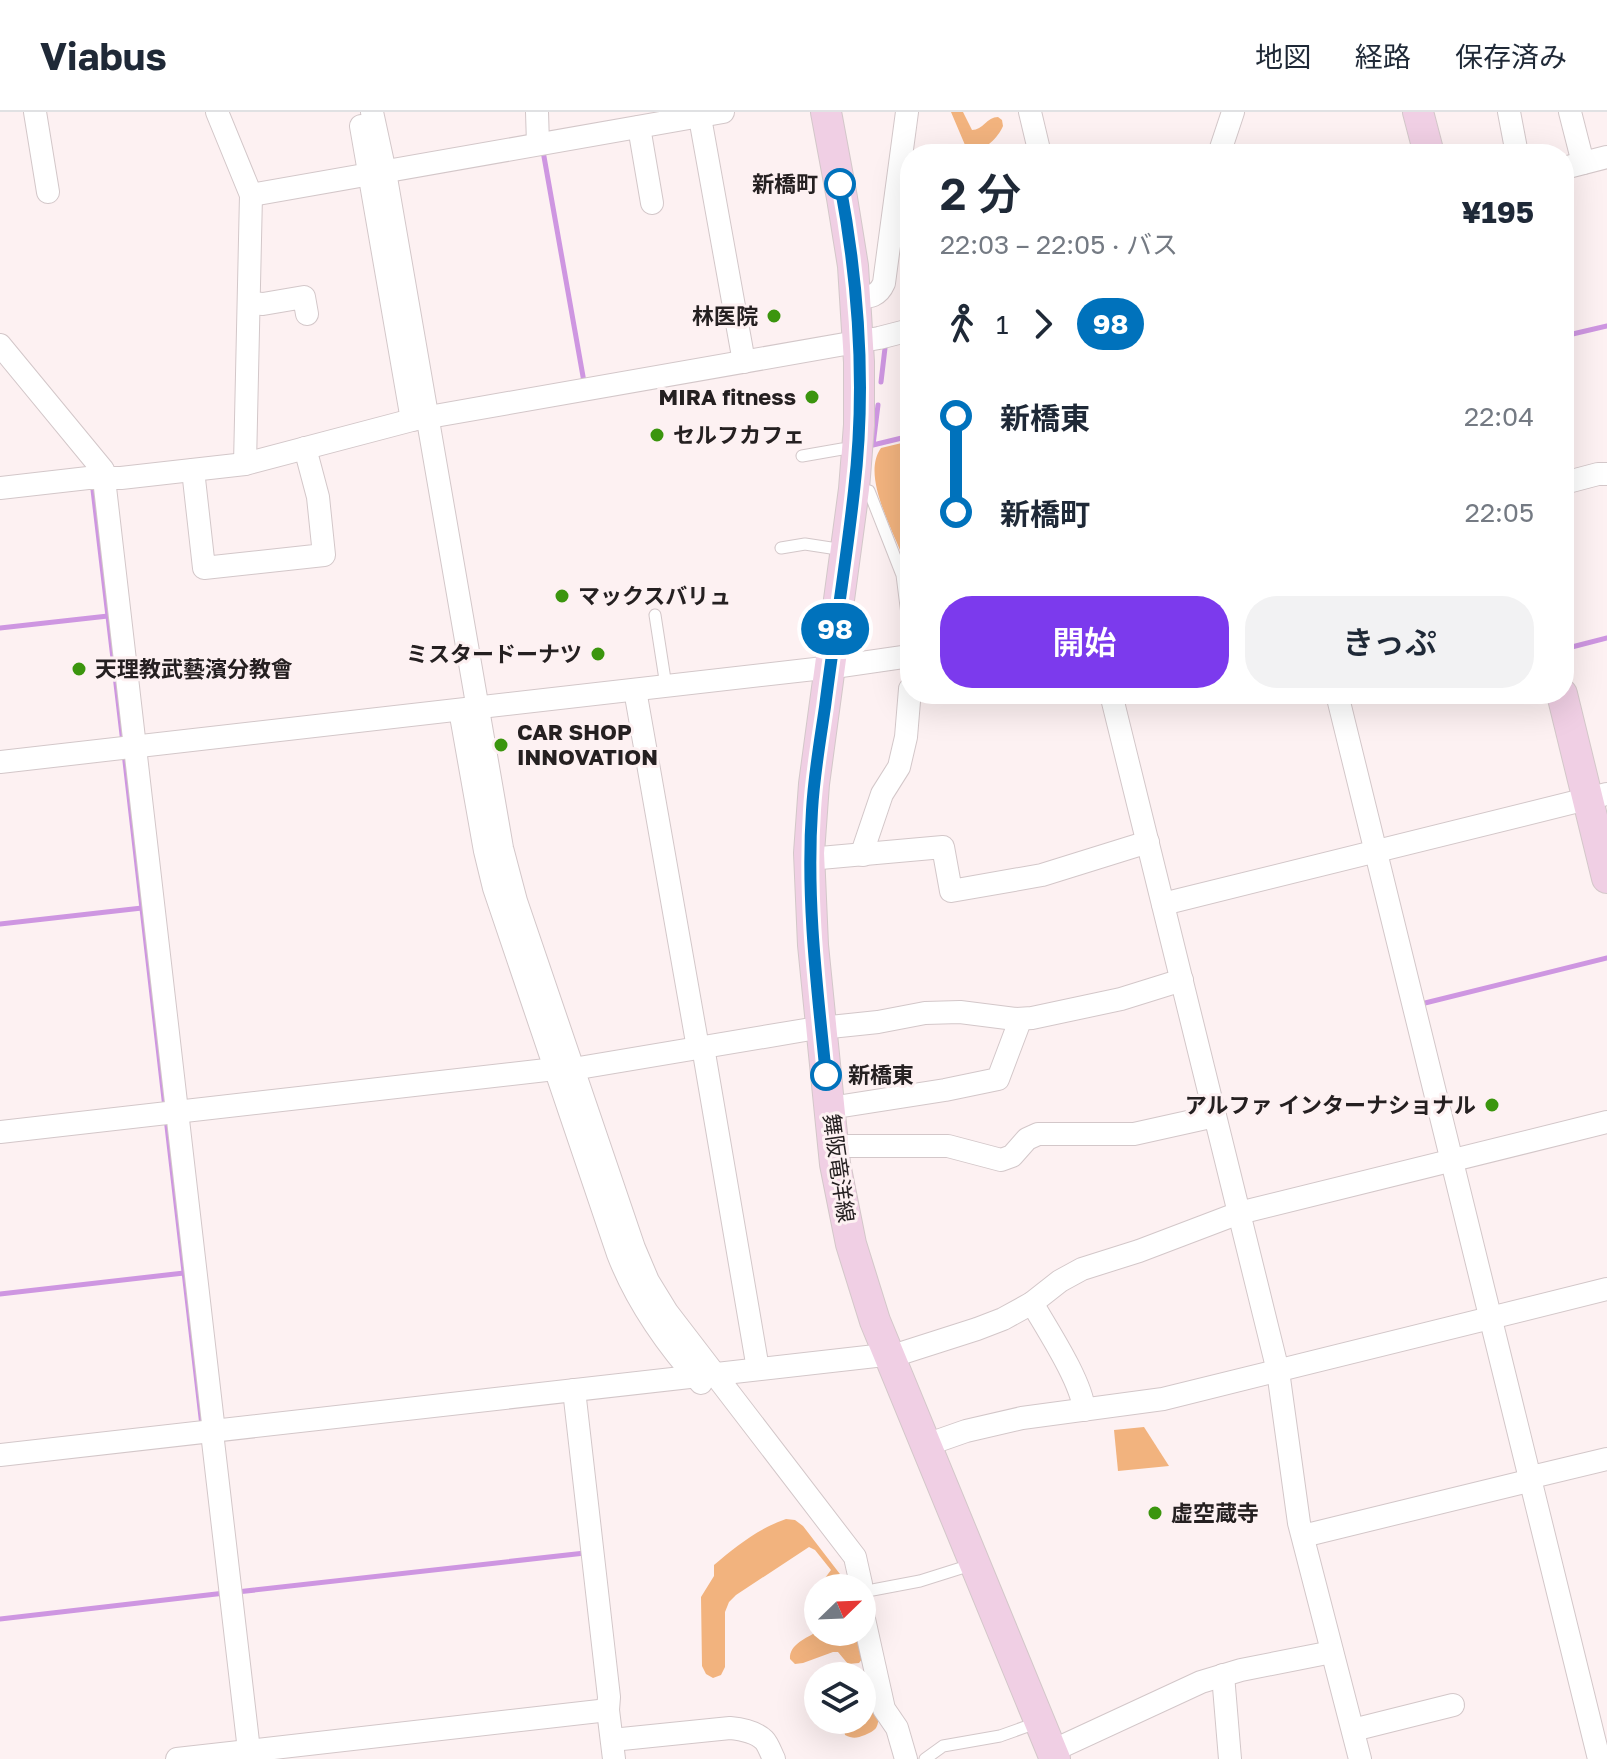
<!DOCTYPE html>
<html lang="ja">
<meta charset="utf-8">
<style>
body{margin:0;font-family:"Golos Text","Noto Sans JP",sans-serif;background:#f2f2f3;color:#1f2937;height:100vh;display:flex;flex-direction:column;font-size:30px;white-space:nowrap}
*{box-sizing:border-box;margin:0}
p{font-size:26px;color:#747a83}
.icon{flex:none;width:44px;height:44px;fill:none;stroke:currentColor;stroke-width:2;stroke-linecap:round;stroke-linejoin:round}
.map{position:relative;flex:1;overflow:hidden}
.details{position:absolute;left:900px;top:32px;width:674px;height:560px;display:flex;flex-direction:column;background:#fff;border-radius:32px;box-shadow:0 8px 32px #0002}
.details>*{flex:none}
.badge{padding:0 16px;border-radius:26px;font-size:28px;line-height:52px}
.needle{width:52px;rotate:67deg}
.fabs{position:absolute;left:804px;top:1462px;display:grid;gap:16px}
.fabs a{display:grid;place-items:center;width:72px;height:72px;border-radius:50%;background:#fff;box-shadow:0 8px 32px #0002;font-size:40px}
.map>.badge{position:absolute;translate:-50% -50%;box-shadow:0 0 0 4px #fff}
.legs{display:flex;align-items:center;gap:12px;height:88px;padding:0 40px;font-size:26px}
.legs p{margin-inline-start:auto}
.overview{display:flex;align-items:center;justify-content:space-between;height:136px;padding:0 40px}
h1{font-size:44px;font-weight:600;line-height:60px}
.action{display:flex;gap:16px;margin-top:auto;padding:16px 40px}
.action a{flex:1;height:92px;border-radius:32px;background:#7c3aed;color:#fff;font-size:32px;font-weight:600;line-height:92px;text-align:center}
.action a+a{background:#f2f2f3;color:#1f2937}
ul{padding:0 40px;list-style:none}
li{display:flex;align-items:center;gap:28px;height:96px;font-size:30px}
li i{display:grid;place-items:center;width:12px;height:100%;margin:0 10px;background:currentColor}
li i::after{content:'';width:20px;height:20px;margin:-10px;border:6px solid;border-radius:50%;background:#fff}
li p{margin-inline-start:auto}
li:first-child i{background:linear-gradient(#0000 50%,currentColor 0)}
li:last-child i{background:linear-gradient(currentColor 50%,#0000 0)}
header{display:flex;align-items:center;gap:48px;box-sizing:border-box;height:112px;padding:0 40px;background:#fff;border-bottom:2px solid #e0e1e3}
header strong{font-size:38px}
nav{display:flex;gap:44px;margin-inline-start:auto;font-size:28px}
.map>svg:first-child{display:block}
</style>
<header>
<strong>Viabus</strong>
<nav><a>地図</a><a>経路</a><a>保存済み</a></nav>
</header>
<div class="map">
<svg width="1607" height="1647" viewBox="0 0 1607 1647">
<rect width="100%" height="100%" fill="#fdf1f2"/>
<g fill="#f2b37e">
<path d="M951 0H963L972 18C983 18 987 5 998 5L1002 8 1003 14C998 26 985 38 972 40L965 33Z"/>
<path d="M910 329V467C903 432 858 368 881 336Z"/>
<path d="M1144 1315 1169 1354 1118 1359 1114 1318Z"/>
<path d="M786 1407 795 1408 803 1414 843 1466 845 1472 843 1475C836 1477 828 1473 825 1466L831 1458 815 1438 809 1435 736 1483 729 1490 725 1500V1555L721 1563 713 1566 706 1562 702 1554 701 1485 714 1464V1453C735 1435 759 1416 786 1407Z"/>
<path d="M818 1519 860 1520 862 1547 859 1551 848 1552 838 1540H833L803 1551 795 1552 790 1547C789 1532 807 1526 818 1519Z"/>
<path d="M862 1576C864 1576 867 1576 869 1577 876 1581 882 1608 876 1616 874 1619 869 1621 865 1623 857 1626 853 1627 845 1623L844 1617 848 1608H862Z"/>
</g>
<g fill="none" stroke-linecap="round" stroke-linejoin="round">
<g stroke="#ce96e1" stroke-width="5">
<path d="M543 39 584 270"/>
<path d="M1564 224 1607 214"/>
<path d="M881 270 885 236"/>
<path d="M878 293 873 333 910 324"/>
<path d="M93 378 123 631"/>
<path d="M0 516 108 504"/>
<path d="M1564 537 1607 526"/>
<path d="M1351 589 1381 582"/>
<path d="M124 641 165 996"/>
<path d="M0 812 142 796"/>
<path d="M1421 892 1607 846"/>
<path d="M166 1006 202 1314"/>
<path d="M0 1182 184 1161"/>
<path d="M237 1480 585 1441"/>
<path d="M0 1507 225 1481"/>
</g>
<defs>
<g id="lane">
<path d="M802 344 842 337 857 338"/>
<path d="M855 377 869 379 902 463 910 526"/>
<path d="M781 436 805 432 844 438"/>
<path d="M655 503 666 574"/>
<path d="M862 1480 920 1469 974 1452"/>
<path d="M925 1647 943 1634 1000 1624 1039 1610"/>
</g>
<g id="street">
<path d="M35 0 48 80"/>
<path d="M217 0 251 83 245 352"/>
<path d="M372 0 385 60 502 736 516 789 634 1136 648 1169 667 1200 855 1445 861 1472 859 1476"/>
<path d="M537 0 538 32"/>
<path d="M699 0 744 250"/>
<path d="M1030 0 1040 42"/>
<path d="M1509 0 1517 42"/>
<path d="M1570 0 1583 51"/>
<path d="M361 14 412 308"/>
<path d="M639 15 652 91"/>
<path d="M1219 42 1233 0"/>
<path d="M1564 56 1607 45"/>
<path d="M251 83 723 0"/>
<path d="M856 186C869 185 878 185 884 171L907 0"/>
<path d="M249 191 263 192 304 185 307 202"/>
<path d="M0 233 103 358 213 1311V1329L250 1647"/>
<path d="M193 358 204 456 324 443 318 385 305 336"/>
<path d="M1564 371 1598 362H1607"/>
<path d="M0 376 88 366H121L245 352 412 308 879 226 910 218"/>
<path d="M635 578 698 936"/>
<path d="M1111 582 1278 1259 1299 1411 1360 1647"/>
<path d="M1337 582 1599 1647"/>
<path d="M460 598 485 739 494 776 618 1142C637 1191 666 1232 701 1271"/>
<path d="M0 650 841 554 910 544"/>
<path d="M863 743V738L882 682 899 655 906 625 910 577"/>
<path d="M809 747 943 735 951 779 1042 763 1148 730"/>
<path d="M1163 792 1607 682"/>
<path d="M703 935 758 1257"/>
<path d="M830 996 945 978 998 967 1018 914 1017 907"/>
<path d="M0 1020 555 957H573L811 917 878 910 925 901 960 900 1015 907 1032 906 1121 887 1182 868"/>
<path d="M834 1034H948L1001 1048 1012 1044 1027 1027 1038 1022H1134L1215 1004"/>
<path d="M1032 1191C1047 1217 1082 1270 1084 1298"/>
<path d="M574 1278 609 1585 608 1598 614 1647"/>
<path d="M926 1333 966 1319 1022 1306 1163 1287 1607 1177"/>
<path d="M0 1343 902 1241 977 1217 1003 1207 1032 1191 1060 1169 1082 1157 1139 1139 1239 1101 1607 1010"/>
<path d="M1303 1424 1520 1371 1540 1363 1607 1347"/>
<path d="M862 1498 884 1597 897 1616 906 1647"/>
<path d="M1223 1563 1230 1647"/>
<path d="M1353 1618 1453 1593"/>
<path d="M612 1628 730 1616C740 1617 756 1620 764 1628 768 1632 771 1641 774 1647"/>
<path d="M1052 1639 1201 1570 1241 1558 1332 1540"/>
<path d="M177 1647 608 1598"/>
</g>
<g id="secondary">
<path d="M826 0 842 86 853 154 859 250V313L854 377 814 672 809 741 813 833 835 1052 851 1132 875 1209 1055 1647"/>
<path d="M1418 0 1429 42"/>
<path d="M1562 582 1607 766"/>
</g>
</defs>
<use href="#lane" stroke="#d3c7c9" stroke-width="13"/>
<use href="#street" stroke="#d3c7c9" stroke-width="24"/>
<use href="#secondary" stroke="#d3c7c9" stroke-width="32"/>
<use href="#lane" stroke="#fff" stroke-width="11"/>
<use href="#street" stroke="#fff" stroke-width="22"/>
<use href="#secondary" stroke="#f0cfe4" stroke-width="30"/>
</g>
<g fill="none" stroke-linecap="round" stroke-linejoin="round">
<defs>
<path id="line-1" d="M826 963C817 875 806 787 812 698 814 663 820 629 825 595 834 524 846 452 854 379 866 278 859 173 840 72"/>
</defs>
<use href="#line-1" stroke="#fff" stroke-width="18"/>
<use href="#line-1" stroke="#0072bc" stroke-width="12"/>
</g>
<g fill="#fff" stroke="#0072bc" stroke-width="4">
<circle cx="840" cy="72" r="14"/>
<circle cx="826" cy="963" r="14"/>
</g>
<g fill="#3b950e" stroke="#fdf1f2" stroke-width="3">
<circle cx="774" cy="204" r="8"/>
<circle cx="812" cy="285" r="8"/>
<circle cx="657" cy="323" r="8"/>
<circle cx="562" cy="484" r="8"/>
<circle cx="598" cy="542" r="8"/>
<circle cx="79" cy="557" r="8"/>
<circle cx="501" cy="633" r="8"/>
<circle cx="1492" cy="993" r="8"/>
<circle cx="1155" cy="1401" r="8"/>
</g>
<g text-anchor="middle" stroke-width="6" stroke-linejoin="round" paint-order="stroke">
<g font-size="22" font-weight="bold" fill="#252021" stroke="#fdf1f2" text-anchor="end">
<text x="818" y="80">新橋町</text>
<text x="848" y="971" text-anchor="start">新橋東</text>
</g>
<g font-size="22" font-weight="bold" fill="#252021" stroke="#fdf1f2" text-anchor="start">
<text x="758" y="212" text-anchor="end">林医院</text>
<text x="796" y="293" text-anchor="end">MIRA fitness</text>
<text x="673" y="331">セルフカフェ</text>
<text x="578" y="492">マックスバリュ</text>
<text x="582" y="550" text-anchor="end">ミスタードーナツ</text>
<text x="95" y="565">天理教武藝濱分教會</text>
<text x="517" y="628">CAR SHOP<tspan x="517" dy="25">INNOVATION</tspan></text>
<text x="1476" y="1001" text-anchor="end">アルファ インターナショナル</text>
<text x="1171" y="1409">虚空蔵寺</text>
</g>
<g font-size="22" fill="#252021" stroke="#fdf1f2">
<text transform="translate(839 1056) rotate(82)" y="8">舞阪竜洋線</text>
</g>
</g>
</svg>
<div class="fabs">
<a><svg class="needle" viewBox="-14 -14 28 28"><path d="M0-13l5 13h-10z" fill="#e53935"/><path d="M0 13l5-13h-10z" fill="#747a83"/></svg></a>
<a><svg class="icon" aria-label="layers" viewBox="0 0 24 24"><path d="M12 4l9 5-9 5-9-5zM3 14l9 5 9-5"/></svg></a>
</div>
<b class="badge" style="left:835px;top:517px;background:#0072bc;color:#fff">98</b>
<section class="details">
<div class="overview"><div><h1>2 分</h1><p>22:03 – 22:05 · バス</p></div><b>¥195</b></div>
<div class="legs"><svg class="icon" aria-label="walk" viewBox="0 0 24 24"><circle cx="13" cy="4" r="2"/><path d="M13 8l-2 6 4 7M11 14l-3 7M7 12l3-4h3l4 4"/></svg>1<svg class="icon" aria-label="forward" viewBox="0 0 24 24"><path d="M9 5l7 7-7 7"/></svg><b class="badge" style="background:#0072bc;color:#fff">98</b></div>
<ul>
<li><i style="color:#0072bc"></i><b>新橋東</b><p>22:04</p></li>
<li><i style="color:#0072bc"></i><b>新橋町</b><p>22:05</p></li>
</ul>
<div class="action"><a>開始</a><a>きっぷ</a></div>
</section>
</div>
